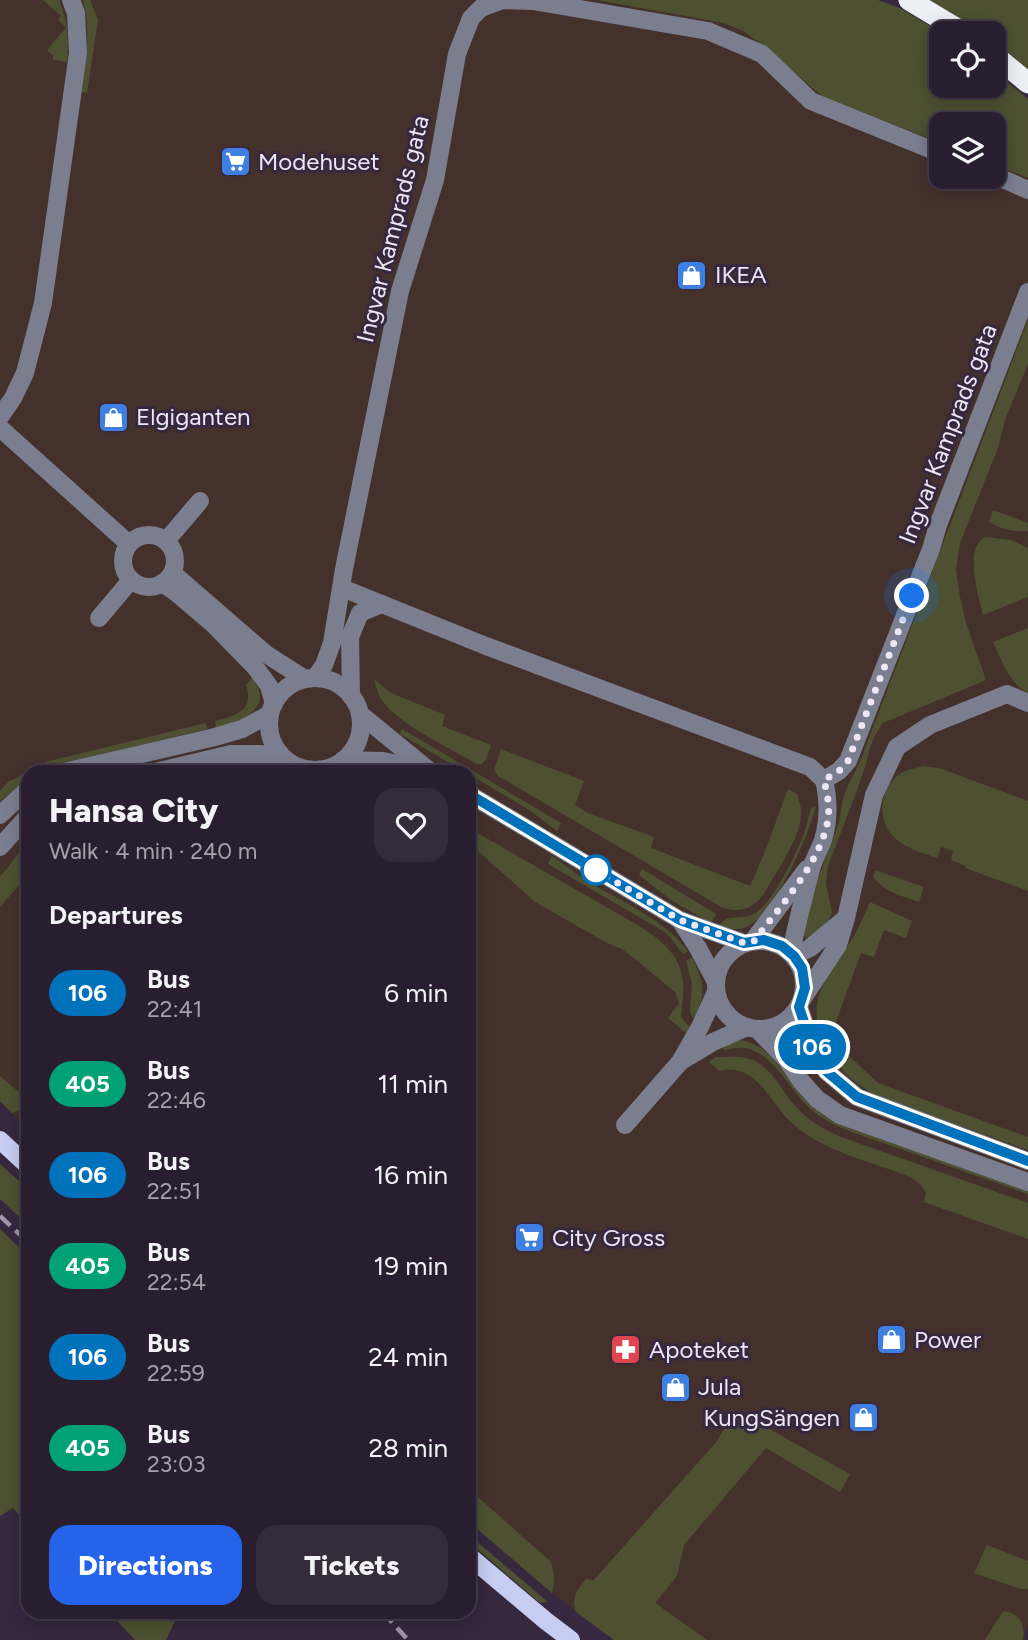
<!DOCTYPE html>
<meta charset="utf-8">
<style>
body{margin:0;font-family:Figtree,sans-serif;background:#342b3b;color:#f1f3f6;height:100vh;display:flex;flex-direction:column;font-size:26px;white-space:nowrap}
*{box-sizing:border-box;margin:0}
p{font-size:23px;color:#a5a2aa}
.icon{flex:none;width:38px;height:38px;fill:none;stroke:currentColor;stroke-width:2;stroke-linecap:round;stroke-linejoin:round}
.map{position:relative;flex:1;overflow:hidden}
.details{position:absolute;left:21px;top:765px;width:455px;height:854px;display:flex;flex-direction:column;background:#281e2f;border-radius:21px;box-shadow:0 4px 18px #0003,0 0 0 2px #443c4b}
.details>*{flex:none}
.badge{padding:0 14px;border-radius:23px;font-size:24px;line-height:46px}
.tools{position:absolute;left:929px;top:21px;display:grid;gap:14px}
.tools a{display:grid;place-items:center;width:77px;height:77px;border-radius:14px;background:#281e2f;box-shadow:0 4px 18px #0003,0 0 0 2px #443c4b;font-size:35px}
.you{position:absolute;width:35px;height:35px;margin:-18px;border:5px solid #fff;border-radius:50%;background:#1a73e8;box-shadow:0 0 0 10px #1a73e833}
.map>.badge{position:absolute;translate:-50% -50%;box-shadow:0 0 0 4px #fff}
h2{padding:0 28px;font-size:26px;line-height:63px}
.round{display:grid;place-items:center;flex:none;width:74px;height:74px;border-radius:21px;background:#342b3b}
.summary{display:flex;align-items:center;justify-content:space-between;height:119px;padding:0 28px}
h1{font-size:33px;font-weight:800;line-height:52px}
.button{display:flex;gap:14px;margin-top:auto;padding:14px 28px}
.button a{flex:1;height:80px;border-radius:21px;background:#2563eb;color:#fff;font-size:28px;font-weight:800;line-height:80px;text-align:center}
.button a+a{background:#342b3b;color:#f1f3f6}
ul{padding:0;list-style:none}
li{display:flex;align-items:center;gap:21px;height:91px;padding:0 28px}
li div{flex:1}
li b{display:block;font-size:26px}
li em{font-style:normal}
li .badge{min-width:77px;font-weight:700;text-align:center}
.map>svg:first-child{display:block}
</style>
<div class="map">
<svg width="1028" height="1640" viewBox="0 0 1028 1640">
<rect width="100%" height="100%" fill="#36283f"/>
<path fill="#45312c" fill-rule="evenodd" d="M0 0H878L902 9 942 33V86H994V71L1028 99V1626L1023 1640H614L552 1593 469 1522V772H28V1130L0 1101ZM942 124H994V177H942Z"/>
<g fill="#4d5132">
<path d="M43 0H59C68 21 69 40 67 62L53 60V56L47 50 66 28 58 20 61 16Z"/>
<path d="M83 0H90L98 20 87 93 82 92C86 62 91 29 83 0Z"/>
<path d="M597 0H878L902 9 942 33V86H994V71L1028 99V178L994 164V124H942L941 143 822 96 760 43 743 31 724 23Z"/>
<path d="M929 0H1028V70L994 43V33H980Z"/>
<path d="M1028 320V364L1005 420 998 448 960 543 956 570 960 597 966 623 986 680 883 723C869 742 870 752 863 773 852 804 840 835 828 866L826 883 832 913 827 924 809 939 804 936 806 911 839 823 843 798 849 783 860 762Z"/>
<path d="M993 510 1028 523V531C1015 532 999 529 989 522Z"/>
<path d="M986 537 1011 540 1028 548V597L983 615C979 598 963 545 986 537Z"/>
<path d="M1028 628V693C1009 683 1002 661 993 642Z"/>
<path d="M252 678C276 709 241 721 216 728L215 721C235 716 255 711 246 685Z"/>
<path d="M374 679 391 693 445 715 442 726 491 745 486 759 482 764H477C451 749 403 726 385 704 378 696 376 688 374 679Z"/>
<path d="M206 723 207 729 56 765 39 772H28V778L0 801V791L8 782 49 761Z"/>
<path d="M402 729 561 823 557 831 531 811 469 774V772H465L400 734Z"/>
<path d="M501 749 584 781 575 805 588 813 654 837 651 848 750 886 764 854 788 789 797 794C799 801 802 808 801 815 801 837 774 876 763 895 752 909 740 913 723 908L498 776 494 770Z"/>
<path d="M249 762C262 763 272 764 282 772H267L254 766 226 768 225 765Z"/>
<path d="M924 766 939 768 1028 801V891L965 868 966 866 951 860 953 851 941 847 937 858C923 853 907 849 896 839 875 822 879 785 903 772 909 769 917 768 924 766Z"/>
<path d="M816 806C809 835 776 909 750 925 741 931 729 930 719 926 728 911 741 923 757 912 773 901 794 858 802 839 806 829 808 818 811 808Z"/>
<path d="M469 828 634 923C656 936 681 953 683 982 684 993 682 1005 681 1016L684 1021 690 1027 686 1033 668 1018 679 1003 675 992 640 963 622 949 607 943 535 902 469 843Z"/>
<path d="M28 842V875L0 907V877Z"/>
<path d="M552 856C563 863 573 872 584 879 619 901 662 917 688 951L683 954 670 937 663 931 548 864Z"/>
<path d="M642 869 716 914 711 923 671 900 639 875Z"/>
<path d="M875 870 924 887 919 902C902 896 885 892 873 877Z"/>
<path d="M870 902 912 921 906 938 884 930 874 957 861 953 830 1038 878 1083 1028 1137V1150L878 1096C853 1083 838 1070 825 1044 802 997 831 974 854 936 860 925 865 913 870 902Z"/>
<path d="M692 957C704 985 707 989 695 1018L692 1017 690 1010 692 983 686 961Z"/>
<path d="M738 1040C770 1042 783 1075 802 1096 812 1108 824 1115 837 1122L1028 1191V1194C983 1178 937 1162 892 1146 868 1137 839 1130 818 1115 792 1097 777 1054 745 1048 738 1047 730 1049 724 1050L720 1046Z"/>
<path d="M716 1057C729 1057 743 1055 755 1061 773 1070 783 1092 795 1106 808 1121 824 1129 841 1137L1028 1203V1239L924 1202 926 1193 922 1186 914 1179C874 1161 826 1154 792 1123 769 1103 757 1061 719 1071L709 1062Z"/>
<path d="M0 1076 28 1100V1104L23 1109 12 1113 0 1101Z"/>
<path d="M0 1164 28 1189V1225L0 1199Z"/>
<path d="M0 1229 28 1256V1525L13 1508 0 1516Z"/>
<path d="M746 1416 850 1474 840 1492 766 1448 684 1545 677 1576 655 1603 707 1640H614L576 1612C571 1595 577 1591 587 1578L593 1581 718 1440C724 1426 731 1420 746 1416Z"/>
<path d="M469 1489 550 1561C555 1572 555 1581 552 1593L469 1522Z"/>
<path d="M469 1535 548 1602 540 1603 534 1598 469 1542Z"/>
<path d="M987 1545 1028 1561V1589H1021L974 1573Z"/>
<path d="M1005 1611C1021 1615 1025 1625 1023 1640H985L1002 1613Z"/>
<path d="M109 1612H179L166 1640H135Z"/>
</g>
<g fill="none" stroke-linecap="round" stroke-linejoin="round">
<g stroke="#7a7e8f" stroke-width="18">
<path d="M994 175 1028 190"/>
<path d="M0 417 13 398 25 373 43 303 78 53 76 13 71 0"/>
<path d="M0 428 129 544"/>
<circle cx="149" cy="561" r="26"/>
<path d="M166 541 200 501"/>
<path d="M173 571 176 576 266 654 305 679"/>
<path d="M162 583 174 591 214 625 255 667 269 686 274 704"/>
<path d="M342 588 486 646 810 767 824 780"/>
<path d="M99 618 131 580"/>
<path d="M315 678 324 665 332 643 344 569 400 291 435 180 457 54 471 18 481 8 502 0 533 1 708 31 762 54 811 101 942 154"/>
<circle cx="315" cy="724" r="46"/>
<path d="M351 696 350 637 360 613 382 604"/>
<path d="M360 714 431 772"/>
<path d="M343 760 383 761 426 770"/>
<path d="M64 772 215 737 242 729 270 714"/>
<path d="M155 772 231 754H261L286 760"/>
<path d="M824 780 839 771 848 761 931 549 938 525 1028 292"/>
<path d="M469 794 680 920 744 943"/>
<path d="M0 815 28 789"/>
<path d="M0 847 28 816"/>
<path d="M680 920 698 948 716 982"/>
<circle cx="760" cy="985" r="44"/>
<path d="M753 941 807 869"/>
<path d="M791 952C797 923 804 895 812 866 815 857 820 849 823 840 829 820 829 801 824 780"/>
<path d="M794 956 810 948 846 918"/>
<path d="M803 998 838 945 846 918 874 795 897 747 930 725 1007 694 1028 703"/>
<path d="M799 1007 815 1054 826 1071 857 1097 1028 1161"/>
<path d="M757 1029 786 1059 801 1081 817 1099 840 1115 1028 1182"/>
<path d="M683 1060 713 1042 747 1027"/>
<path d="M625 1125 680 1062 700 1027 716 992"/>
</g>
<g stroke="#c6cdf1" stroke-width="18">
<path d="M0 1140 28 1166"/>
<path d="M469 1556 546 1621 571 1640"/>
</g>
<g stroke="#edeff7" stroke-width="21">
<path d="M909 0 964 33"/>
<path d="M994 55 1028 83"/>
</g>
<g stroke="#a095a7" stroke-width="4.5" stroke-dasharray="14 7" stroke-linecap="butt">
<path d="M0 1216 28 1242"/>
<path d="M383 1612 408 1640"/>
</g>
</g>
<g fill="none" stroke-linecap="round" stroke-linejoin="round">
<defs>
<path id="line" d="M469 794 680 920 744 943 764 940 782 946 794 956 802 968 805 988 799 1007 815 1055 826 1071 857 1097 1028 1161"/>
</defs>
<use href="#line" stroke="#fff" stroke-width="16"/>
<use href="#line" stroke="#0072bc" stroke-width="10"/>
<path stroke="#eee6f4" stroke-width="7" stroke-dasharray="0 12.6" d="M596 870 680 920 744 943 754 941C780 906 821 863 828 819 830 806 827 793 824 780L839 771 848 761 912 596"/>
</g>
<defs>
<symbol id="supermarket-square" viewBox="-11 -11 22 22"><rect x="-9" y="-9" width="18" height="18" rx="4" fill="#3f7fe0" stroke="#36283f"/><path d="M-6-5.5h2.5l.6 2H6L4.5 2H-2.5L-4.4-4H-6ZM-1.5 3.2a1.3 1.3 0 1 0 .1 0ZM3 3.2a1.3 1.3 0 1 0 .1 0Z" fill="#fff"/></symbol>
<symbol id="shop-square" viewBox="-11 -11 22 22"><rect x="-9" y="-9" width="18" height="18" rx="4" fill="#3f7fe0" stroke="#36283f"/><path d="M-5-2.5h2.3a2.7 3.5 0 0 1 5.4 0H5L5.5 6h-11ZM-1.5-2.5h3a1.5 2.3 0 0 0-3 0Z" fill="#fff"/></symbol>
<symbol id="pharmacy-square" viewBox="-11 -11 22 22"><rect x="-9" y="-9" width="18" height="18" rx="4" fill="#e0444e" stroke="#36283f"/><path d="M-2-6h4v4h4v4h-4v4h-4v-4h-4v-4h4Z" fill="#fff"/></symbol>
</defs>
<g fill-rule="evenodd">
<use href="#supermarket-square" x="218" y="144" width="35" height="35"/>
<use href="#shop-square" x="674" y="258" width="35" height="35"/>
<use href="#shop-square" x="96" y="400" width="35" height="35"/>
<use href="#supermarket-square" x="512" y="1220" width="35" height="35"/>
<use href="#shop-square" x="874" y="1322" width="35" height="35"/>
<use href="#pharmacy-square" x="608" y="1332" width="35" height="35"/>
<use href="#shop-square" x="658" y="1370" width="35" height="35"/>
<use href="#shop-square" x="846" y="1400" width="35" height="35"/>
</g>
<circle fill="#fff" stroke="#0072bc" stroke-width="3.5" cx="596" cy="870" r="14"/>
<g text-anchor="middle" stroke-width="6" stroke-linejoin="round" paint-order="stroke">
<g font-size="24" fill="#eee6f4" stroke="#36283f" text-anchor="start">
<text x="258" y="170">Modehuset</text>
<text x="715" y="283">IKEA</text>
<text x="136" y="425">Elgiganten</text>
<text x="552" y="1246">City Gross</text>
<text x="914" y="1348">Power</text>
<text x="649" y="1358">Apoteket</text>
<text x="698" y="1395">Jula</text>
<text x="840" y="1426" text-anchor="end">KungSängen</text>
</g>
<g font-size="24" fill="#eee6f4" stroke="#36283f">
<text transform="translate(393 229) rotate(-76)" y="8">Ingvar Kamprads gata</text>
<text transform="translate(948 434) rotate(-69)" y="8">Ingvar Kamprads gata</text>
</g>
</g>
</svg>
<div class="tools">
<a><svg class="icon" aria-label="locate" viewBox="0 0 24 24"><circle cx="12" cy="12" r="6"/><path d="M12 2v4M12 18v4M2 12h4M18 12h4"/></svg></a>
<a><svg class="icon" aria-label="layers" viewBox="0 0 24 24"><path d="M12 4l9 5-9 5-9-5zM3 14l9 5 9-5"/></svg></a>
</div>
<div class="you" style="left:912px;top:596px"></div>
<b class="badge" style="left:812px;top:1047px;background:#0072bc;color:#fff">106</b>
<section class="details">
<div class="summary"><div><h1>Hansa City</h1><p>Walk · 4 min · 240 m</p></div><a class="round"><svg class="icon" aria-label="heart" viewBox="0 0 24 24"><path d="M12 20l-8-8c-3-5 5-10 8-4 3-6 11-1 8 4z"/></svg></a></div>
<h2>Departures</h2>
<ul>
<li><span class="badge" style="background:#0072bc;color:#fff">106</span><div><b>Bus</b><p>22:41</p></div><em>6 min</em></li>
<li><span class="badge" style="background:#00a174;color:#fff">405</span><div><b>Bus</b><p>22:46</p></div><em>11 min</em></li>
<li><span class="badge" style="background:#0072bc;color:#fff">106</span><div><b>Bus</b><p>22:51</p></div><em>16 min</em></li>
<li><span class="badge" style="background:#00a174;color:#fff">405</span><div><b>Bus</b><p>22:54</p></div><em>19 min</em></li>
<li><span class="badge" style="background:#0072bc;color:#fff">106</span><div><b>Bus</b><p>22:59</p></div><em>24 min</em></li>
<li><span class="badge" style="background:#00a174;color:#fff">405</span><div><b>Bus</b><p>23:03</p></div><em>28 min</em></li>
</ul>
<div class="button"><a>Directions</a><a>Tickets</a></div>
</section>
</div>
